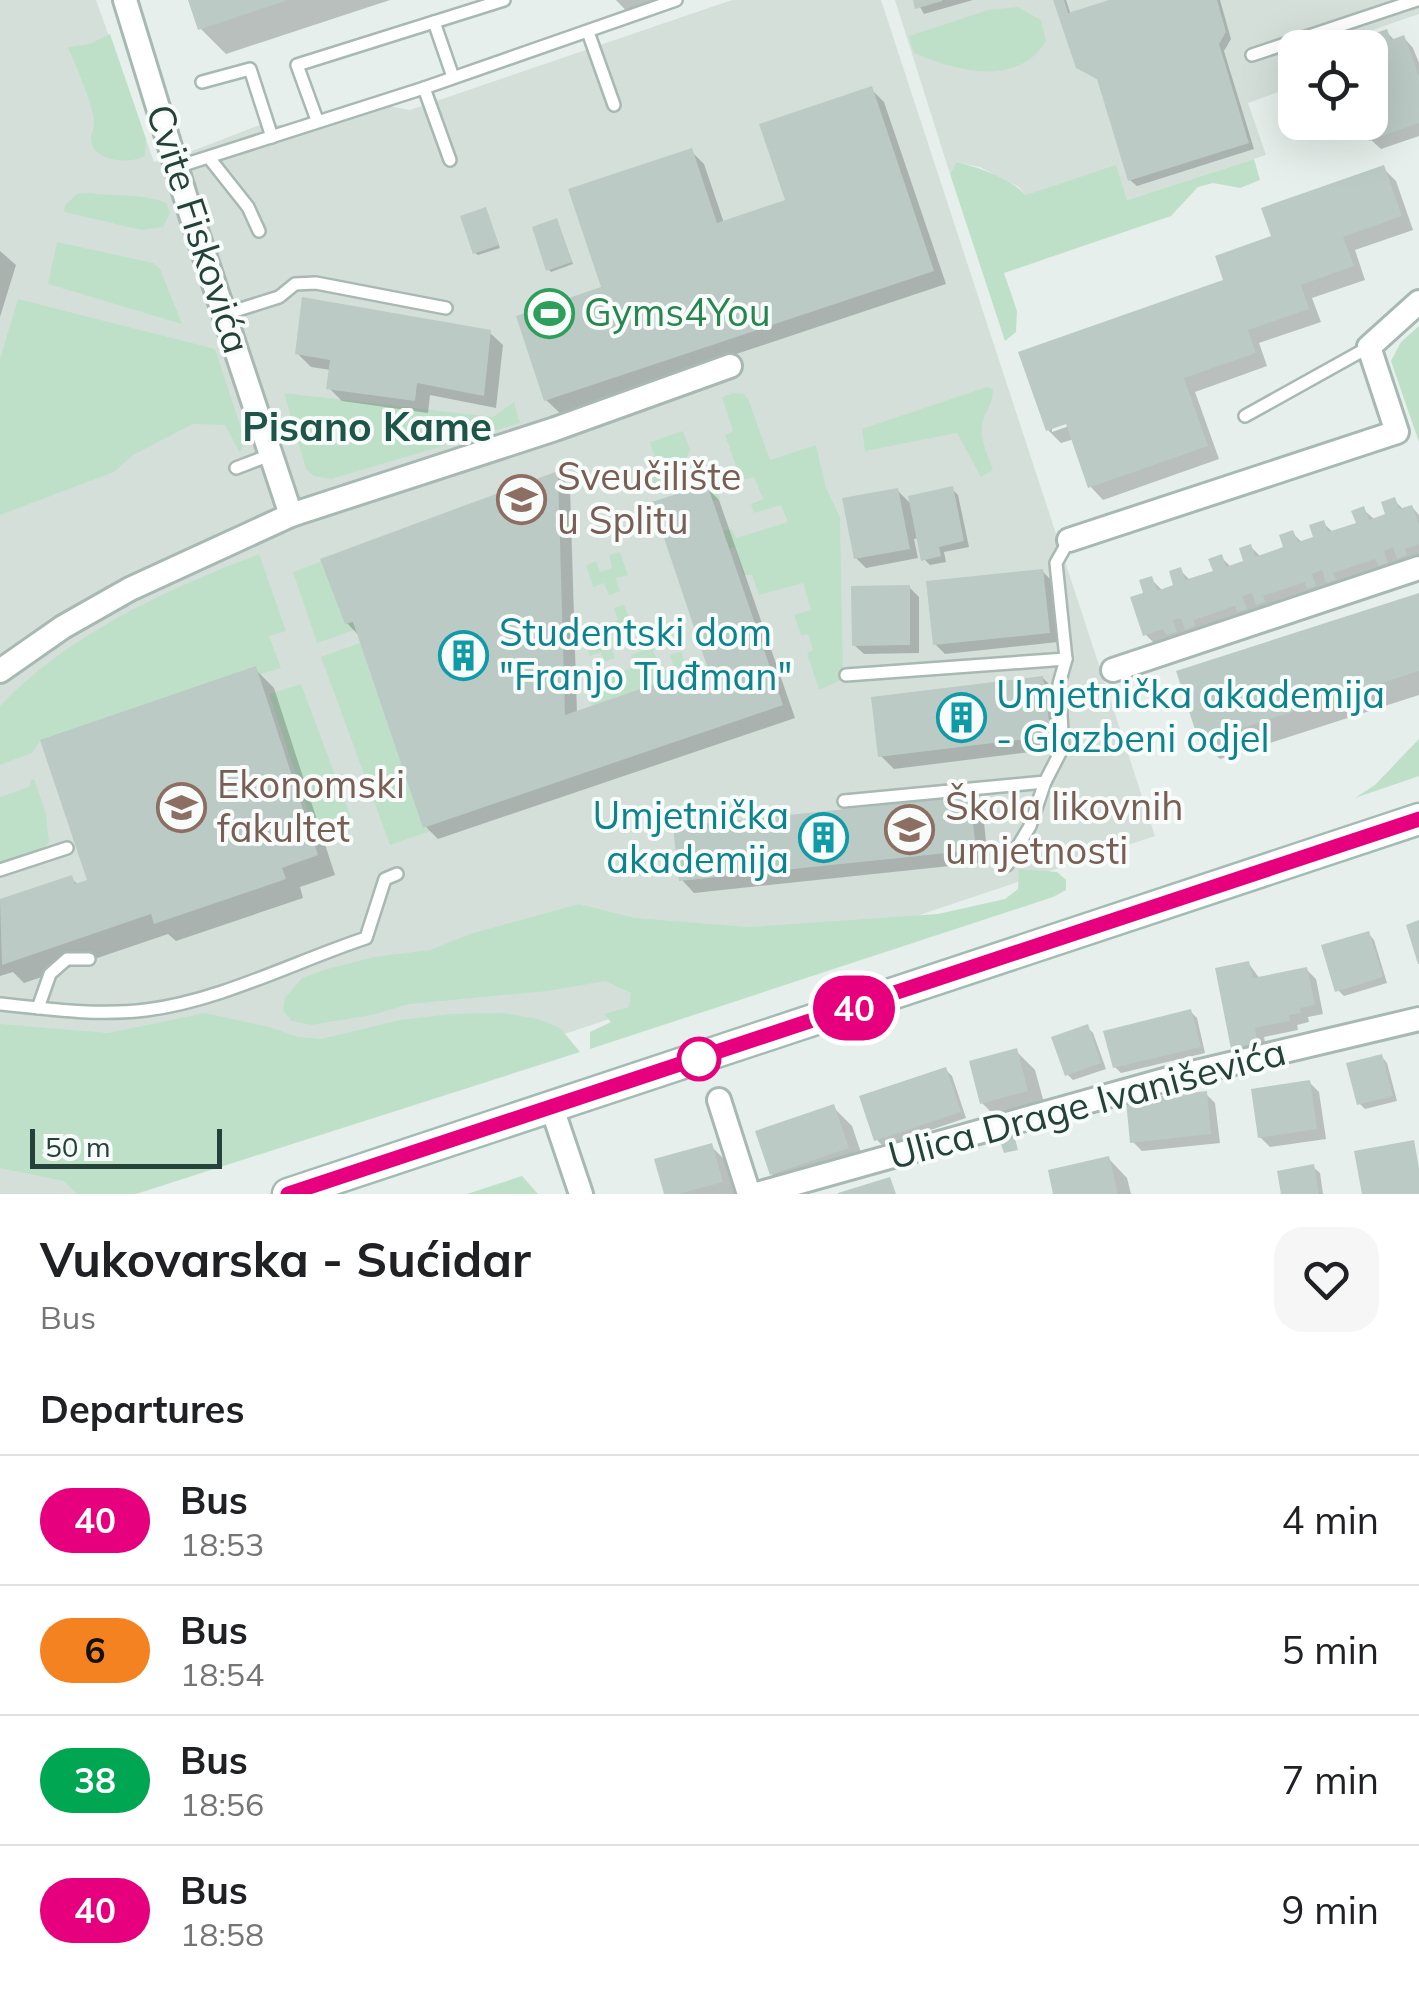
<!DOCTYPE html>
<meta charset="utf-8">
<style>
body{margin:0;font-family:Mulish,sans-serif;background:#f6f6f6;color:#202124;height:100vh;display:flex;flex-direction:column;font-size:38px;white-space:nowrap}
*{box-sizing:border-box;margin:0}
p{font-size:32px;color:#757577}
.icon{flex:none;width:55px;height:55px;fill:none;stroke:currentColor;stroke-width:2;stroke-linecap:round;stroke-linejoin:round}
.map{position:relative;height:1194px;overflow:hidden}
.side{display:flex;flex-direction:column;background:#fff;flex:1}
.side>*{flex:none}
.badge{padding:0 20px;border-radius:32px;font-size:35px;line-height:65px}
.controls{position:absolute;left:1278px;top:30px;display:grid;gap:20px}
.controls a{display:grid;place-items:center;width:110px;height:110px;border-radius:20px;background:#fff;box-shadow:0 10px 40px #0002;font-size:50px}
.scale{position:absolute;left:30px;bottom:25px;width:192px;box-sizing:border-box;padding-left:10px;border:5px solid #24423a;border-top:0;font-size:28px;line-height:35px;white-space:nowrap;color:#24423a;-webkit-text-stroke:8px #f7fbf9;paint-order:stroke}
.map>.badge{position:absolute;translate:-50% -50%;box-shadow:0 0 0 5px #fff}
h2{padding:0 40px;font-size:38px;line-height:90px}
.round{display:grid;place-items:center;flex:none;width:105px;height:105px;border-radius:30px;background:#f6f6f6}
.summary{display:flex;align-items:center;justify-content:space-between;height:170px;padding:0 40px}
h1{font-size:48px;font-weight:700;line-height:75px}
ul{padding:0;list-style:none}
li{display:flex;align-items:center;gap:30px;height:130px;padding:0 40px;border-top:2px solid #e0e0e0}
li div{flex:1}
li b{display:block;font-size:38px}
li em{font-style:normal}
li .badge{min-width:110px;font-weight:700;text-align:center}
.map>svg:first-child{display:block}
</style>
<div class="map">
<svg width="1419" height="1194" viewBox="0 0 1419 1194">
<rect width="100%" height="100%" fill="#e6efeb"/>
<g fill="#d4dfda">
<path d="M0 0H96L154 162 192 151 265 123 306 129 388 106 410 110 732 0H881L1155 836 87 1194H0Z"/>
<path d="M895 0H1419V14L1323 47 1295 48V86L1248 103 1266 155 1127 200 1115 166 1025 195 1019 187 980 167 956 162 950 174Z"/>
</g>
<g fill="#bfe0c8">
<path d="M1018 7 1041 20 1046 41C1018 88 955 71 914 53L909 36 988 10Z"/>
<path d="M110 34 146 139 145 156C131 164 102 162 93 147 88 137 93 134 94 124 95 107 75 65 68 47L90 44Z"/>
<path d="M1254 159 1260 180 1240 188 1213 183 1198 187 1171 216 1004 273 1017 311 1016 332 1005 341 950 174 956 162C975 166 1013 179 1025 195L1116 165 1127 200Z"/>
<path d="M91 193C116 197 143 193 166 203L170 213 163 227 142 230 64 212 65 205 77 194Z"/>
<path d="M57 242 153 263 160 269 182 324 48 284Z"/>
<path d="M18 299 215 349 245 440 240 453 225 425 193 424 133 455 114 472 0 515V359Z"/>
<path d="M1419 326V442L1391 361 1401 342Z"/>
<path d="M987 387 993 389C993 403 987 408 983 421 978 436 988 455 993 470L981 477 957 433 865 451 862 429Z"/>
<path d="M284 393 493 417 514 402 520 423 331 479 314 476 306 469Z"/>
<path d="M734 393 744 394 748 399 770 460 816 445 826 488 840 517 843 679 819 690 807 653 813 650 808 634 801 635 794 615 811 610 803 583 759 595 752 575H743L735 547 726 549 720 532 732 529 736 538 788 522 781 505 754 513 751 504 763 499 754 477 741 480 725 435 733 431 722 397Z"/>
<path d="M683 431 690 450 686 460 670 466 673 477 640 489 645 477 660 471 650 442Z"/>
<path d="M709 466 712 477 700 481 704 493 717 490 720 499 700 505 682 501 678 490 691 485 688 473Z"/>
<path d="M360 547 388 618 317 643 293 572Z"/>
<path d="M620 552 628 575 616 578 620 591 609 595 604 583 593 587 586 565 596 561 600 572 612 568 609 555Z"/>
<path d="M259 554 286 631 269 636 281 668 41 740 32 753 0 765V706C68 634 167 589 259 554Z"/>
<path d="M624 605 632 626 607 635 615 658 604 662 601 652 590 656 586 645 597 640 593 628 618 620 614 608Z"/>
<path d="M360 643 423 827 430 831 390 845 321 657Z"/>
<path d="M652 647 661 672 674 667 670 655 681 652 685 663 695 660 699 672 593 708 588 697 602 692 598 680 634 667 631 655Z"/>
<path d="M301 684 351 818 314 829 269 694Z"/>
<path d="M1419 739V776L1355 798 1375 785Z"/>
<path d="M34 779 46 814 49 842 42 850 0 864V797L29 787 31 780Z"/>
<path d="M1019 869 1057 872 1066 880V890L1053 897 590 1049V1032L611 1022 604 1014 629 1007 631 993 605 981 548 991 409 1004 372 1015 311 1025 292 1021 283 1011 285 998 302 978 327 969 374 957 430 950 473 933 579 904 635 918 748 927 938 914 1005 899 1018 889Z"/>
<path d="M205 1013 269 1027 298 1037 321 1039 400 1020 451 1014 503 1013 538 1019 560 1028 580 1052 136 1194H77L64 1181 0 1168V1024L108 1033Z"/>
<path d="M522 1176 538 1194H467Z"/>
</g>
<g fill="#0003" fill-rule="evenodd">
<path d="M191 0H390L226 54 200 28Z"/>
<path d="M616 0H663L635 20Z"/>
<path d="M916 0H973L924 14Z"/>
<path d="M1055 0H1066L1071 15 1117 0H1220L1231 39 1224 51 1254 149 1137 186 1130 180 1100 81 1078 67Z"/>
<path d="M1386 31 1395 41 1404 38 1413 48 1419 63V136L1381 149 1371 140 1376 131 1370 115V48Z"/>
<path d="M871 89 884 102 946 284 560 413 546 400 691 151 704 164 724 223 788 202Z"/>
<path d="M1383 168 1396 181 1413 230 1355 250 1365 280 1312 298 1321 322 1259 343 1267 366 1195 392 1219 459 1103 500 1090 486 1074 439 1061 443 1048 430 1022 354 1227 282 1218 257 1274 238 1264 210ZM1077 418 1078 423 1052 432V427Z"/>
<path d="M485 210 500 248 478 255 475 253Z"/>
<path d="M557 221 573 264 551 272 548 269Z"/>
<path d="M0 251 16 265 0 317Z"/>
<path d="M489 332 503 345 496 408 430 395 428 413 342 401 329 388 331 370 311 367 298 354Z"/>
<path d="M558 474 570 487 577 714 710 668 706 487 719 500 795 718 438 839 425 826 360 637 347 623Z"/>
<path d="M952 489 958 495 969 547 944 552 946 562 930 565 924 559 919 538 914 539 918 558 866 568 856 558 898 491 912 505Z"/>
<path d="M1394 500 1404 510 1412 507 1419 515V576L1164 653 1145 634 1146 594 1151 579 1163 591 1176 587 1180 570 1191 581 1216 572 1221 557 1232 568 1246 563 1250 546 1261 557 1286 549 1292 533 1303 543 1316 539 1323 523 1334 533 1359 524 1363 509 1375 520 1388 516Z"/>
<path d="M1042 571 1052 581 1058 642 945 654 935 644Z"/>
<path d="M909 587 919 597V653L864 654 854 645Z"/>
<path d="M1419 596V695L1220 759 1201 740Z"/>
<path d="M255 669 274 688 335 875 300 887 303 898 176 941 168 934 24 983 13 972 0 976V901L71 878 79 886 90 882Z"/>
<path d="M1043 678 1056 691 1063 748 894 769 881 756Z"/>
<path d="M969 799 983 812 988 862 694 893 681 879Z"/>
<path d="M1368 933 1374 940 1387 983 1344 996 1338 990Z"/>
<path d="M1249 964 1260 979 1306 969 1316 979 1323 1014 1308 1017 1309 1022 1297 1025 1298 1030 1264 1037 1267 1052 1243 1057 1234 1047Z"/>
<path d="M1191 1012 1197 1018 1205 1053 1121 1073 1115 1067Z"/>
<path d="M1087 1027 1093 1033 1106 1069 1073 1080 1067 1074Z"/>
<path d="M1016 1051 1035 1070 1046 1110 1001 1122 982 1103Z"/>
<path d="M1381 1056 1387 1063 1397 1101 1365 1109 1359 1103Z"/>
<path d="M946 1070 952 1076 966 1118 883 1146 877 1140Z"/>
<path d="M1309 1082 1319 1092 1326 1139 1270 1147 1260 1137Z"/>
<path d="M1206 1094 1215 1103 1220 1143 1142 1151 1133 1142Z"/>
<path d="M833 1107 852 1126 866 1167 791 1193 772 1174Z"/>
<path d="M711 1146 730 1165 739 1194H667Z"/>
<path d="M1108 1158 1127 1178 1131 1194H1056Z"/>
<path d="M1313 1167 1320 1173 1323 1194H1283Z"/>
</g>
<g fill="#bbcac4">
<path d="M188 0H285V1L198 30Z"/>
<path d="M913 0H942V1L915 9Z"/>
<path d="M1053 0H1064L1068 13 1109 0H1217L1226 32 1219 44 1249 143 1128 181 1097 79 1076 68Z"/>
<path d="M1387 29 1391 40 1404 35 1419 76V123L1369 141 1366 132 1373 130 1370 48H1357L1354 41Z"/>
<path d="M872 86 934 271 544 401 516 316 601 287 568 189 692 148 717 223 785 200 759 124Z"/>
<path d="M1384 165 1402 216 1343 237 1354 266 1301 285 1309 309 1248 330 1256 353 1184 378 1208 446 1088 488 1066 424 1046 431 1018 352 1223 280 1215 256 1271 236 1261 208Z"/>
<path d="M486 207 499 245 473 254 460 216Z"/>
<path d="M557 218 572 262 546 271 532 227Z"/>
<path d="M302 297 491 330 484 396 417 383 415 401 326 389 330 360 295 354Z"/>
<path d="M558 471 565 715 707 666 652 502 707 484 783 705 423 828 353 622 345 624 320 559Z"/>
<path d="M953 486 964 541 939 547 941 556 921 561 908 496Z"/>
<path d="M898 488 910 549 854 559 842 498Z"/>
<path d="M1395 497 1399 509 1412 505 1419 524V544L1405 549 1407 555 1397 559 1393 547 1384 551 1388 563 1378 566 1375 559 1333 573 1336 580 1326 583 1322 570 1312 574 1316 586 1307 589 1305 582 1263 596 1265 602 1256 605 1252 593 1242 596 1247 609 1237 612 1235 606 1194 620 1195 626 1185 630 1181 618 1173 620 1177 632 1166 635 1163 629 1143 636 1130 597 1143 593 1139 580 1152 576 1157 591 1173 585 1169 571 1181 567 1185 580 1213 571 1208 559 1222 554 1226 567 1243 561 1239 548 1251 544 1255 557 1283 547 1279 535 1293 530 1298 542 1313 537 1309 525 1324 520 1328 532 1356 523 1351 511 1364 506 1369 520 1385 514 1381 502Z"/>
<path d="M1043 569 1050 633 933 645 926 581Z"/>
<path d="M910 585V645L852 646 851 586Z"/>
<path d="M1419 593V671L1199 742 1176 671Z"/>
<path d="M256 666 318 855 282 868 286 879 154 924 151 914 2 965 0 899 72 875 75 884 87 880 40 740Z"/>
<path d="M1043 676 1051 736 878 757 871 697Z"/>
<path d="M970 796 976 850 679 881 673 827Z"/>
<path d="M1419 920V964H1418L1406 925Z"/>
<path d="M1369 931 1383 977 1335 992 1321 945Z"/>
<path d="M1249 961 1253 978 1307 967 1315 1005 1300 1008 1301 1013 1289 1015 1290 1021 1255 1028 1258 1043 1231 1049 1215 968Z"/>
<path d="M1191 1009 1201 1047 1113 1068 1103 1031Z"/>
<path d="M1088 1024 1101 1063 1065 1076 1051 1037Z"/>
<path d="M1017 1048 1028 1091 980 1104 969 1061Z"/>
<path d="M1382 1054 1393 1096 1357 1105 1346 1063Z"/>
<path d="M946 1067 961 1112 874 1141 859 1096Z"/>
<path d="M1310 1080 1317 1129 1258 1138 1251 1089Z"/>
<path d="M1207 1091 1211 1134 1130 1143 1126 1100Z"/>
<path d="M834 1104 849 1148 770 1175 755 1131Z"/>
<path d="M1014 1135 1018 1150 1004 1153 999 1138Z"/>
<path d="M1414 1140 1419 1168V1194H1362L1354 1151Z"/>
<path d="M712 1143 723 1182 678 1194H664L654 1159Z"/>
<path d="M1109 1156 1118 1194H1053L1048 1170Z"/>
<path d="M1314 1164 1319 1194H1281L1277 1171Z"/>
<path d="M890 1177 896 1194H838V1193Z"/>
</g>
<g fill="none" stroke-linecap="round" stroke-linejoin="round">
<defs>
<g id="lane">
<path d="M434 22 453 77"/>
<path d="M588 32 614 105"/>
<path d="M1252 55 1417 0"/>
<path d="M202 82 250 69 272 137"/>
<path d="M424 88 450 160"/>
<path d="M317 120 297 65 504 0"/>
<path d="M210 159 248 207 259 231"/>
<path d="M177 167 424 88 676 0"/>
<path d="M225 314 279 297 295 284 316 283 446 308"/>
<path d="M1245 416 1369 347"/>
<path d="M236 468 270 455"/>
<path d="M846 675 1066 659 1056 563 1069 540"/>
<path d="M844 801 1045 782 1063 747 1059 684 1066 659"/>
<path d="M1007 865 1030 826 1045 782"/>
<path d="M0 870 67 848"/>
<path d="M0 1004C48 1009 98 1016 146 1010 220 1001 296 961 366 938L385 879 397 874"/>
<path d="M38 1008 50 974 67 959H89"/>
</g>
<g id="street">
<path d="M125 0 191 215 291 515"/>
<path d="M1069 540 1397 432 1369 347 1419 302"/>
<path d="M1113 670 1419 568"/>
<path d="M0 671 63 627 130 589 291 515 555 429 730 366"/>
<path d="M719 1100 749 1194"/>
<path d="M552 1108 581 1194"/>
<path d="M757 1194 1175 1077 1419 1019"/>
</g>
<path id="secondary" d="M288 1194 1419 819"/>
</defs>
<use href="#lane" stroke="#a8b8b2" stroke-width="16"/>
<use href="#street" stroke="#a8b8b2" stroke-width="28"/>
<use href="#secondary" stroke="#a4bbb3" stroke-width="35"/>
<use href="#lane" stroke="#fff" stroke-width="11"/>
<use href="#street" stroke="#fff" stroke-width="22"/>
<use href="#secondary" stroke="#fff" stroke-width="30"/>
</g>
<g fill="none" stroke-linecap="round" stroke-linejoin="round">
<defs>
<path id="line" d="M288 1194 1419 819"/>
</defs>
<use href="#line" stroke="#fff" stroke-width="22"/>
<use href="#line" stroke="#e6007e" stroke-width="15"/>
</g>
<defs>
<symbol id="stadium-ring" viewBox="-11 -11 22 22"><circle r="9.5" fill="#f7fbf9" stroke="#2e9e5b" stroke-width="1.5"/><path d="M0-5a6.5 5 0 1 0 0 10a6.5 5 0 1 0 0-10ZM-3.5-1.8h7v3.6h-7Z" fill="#2e9e5b"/></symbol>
<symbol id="university-ring" viewBox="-11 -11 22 22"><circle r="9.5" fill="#f7fbf9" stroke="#8d6e63" stroke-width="1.5"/><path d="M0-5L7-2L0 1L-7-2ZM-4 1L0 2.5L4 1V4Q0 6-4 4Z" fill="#8d6e63"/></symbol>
<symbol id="building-ring" viewBox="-11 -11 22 22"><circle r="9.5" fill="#f7fbf9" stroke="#0f9aa8" stroke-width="1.5"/><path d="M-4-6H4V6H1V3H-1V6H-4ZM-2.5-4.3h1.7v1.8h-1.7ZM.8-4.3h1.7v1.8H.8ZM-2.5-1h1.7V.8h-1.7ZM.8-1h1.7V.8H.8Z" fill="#0f9aa8"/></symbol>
<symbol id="school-ring" viewBox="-11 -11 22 22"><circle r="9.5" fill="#f7fbf9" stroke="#8d6e63" stroke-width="1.5"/><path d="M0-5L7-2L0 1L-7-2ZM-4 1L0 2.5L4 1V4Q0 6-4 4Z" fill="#8d6e63"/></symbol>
</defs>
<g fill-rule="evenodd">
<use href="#stadium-ring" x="522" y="286" width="55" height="55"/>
<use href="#university-ring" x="494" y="472" width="55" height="55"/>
<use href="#building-ring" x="436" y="628" width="55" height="55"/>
<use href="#building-ring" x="934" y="690" width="55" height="55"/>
<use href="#university-ring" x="154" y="780" width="55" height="55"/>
<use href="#school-ring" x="882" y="802" width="55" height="55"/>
<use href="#building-ring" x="796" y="810" width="55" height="55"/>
</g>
<circle fill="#fff" stroke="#e6007e" stroke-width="5" cx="699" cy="1059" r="20"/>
<g text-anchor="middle" stroke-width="8" stroke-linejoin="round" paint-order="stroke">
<g font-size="38" fill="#24423a" stroke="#f7fbf9">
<text transform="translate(198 229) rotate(72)" y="13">Cvite Fiskovića</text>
<text transform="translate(1087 1104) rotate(-15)" y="13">Ulica Drage Ivaniševića</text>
</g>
<g font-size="38" fill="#27864d" stroke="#f7fbf9" text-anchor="start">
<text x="584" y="326">Gyms4You</text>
</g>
<g font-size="38" fill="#785e54" stroke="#f7fbf9" text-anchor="start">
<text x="557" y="490">Sveučilište<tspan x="557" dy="44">u Splitu</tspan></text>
<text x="217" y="798">Ekonomski<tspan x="217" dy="44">fakultet</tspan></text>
<text x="945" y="820">Škola likovnih<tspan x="945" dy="44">umjetnosti</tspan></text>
</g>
<g font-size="38" fill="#0d838f" stroke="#f7fbf9" text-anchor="start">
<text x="499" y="646">Studentski dom<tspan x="499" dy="44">"Franjo Tuđman"</tspan></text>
<text x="996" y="708">Umjetnička akademija<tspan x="996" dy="44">- Glazbeni odjel</tspan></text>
<text x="789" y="829" text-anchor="end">Umjetnička<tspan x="789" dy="44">akademija</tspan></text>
</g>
<g font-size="40" font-weight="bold" fill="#1f5548" stroke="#f7fbf9">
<text x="367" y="441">Pisano Kame</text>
</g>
</g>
</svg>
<div class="controls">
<a><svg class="icon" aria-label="locate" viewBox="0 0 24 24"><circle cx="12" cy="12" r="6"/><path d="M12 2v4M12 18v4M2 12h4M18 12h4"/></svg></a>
</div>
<div class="scale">50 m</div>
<b class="badge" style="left:854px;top:1008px;background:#e6007e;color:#fff">40</b>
</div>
<section class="side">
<div class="summary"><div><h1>Vukovarska - Sućidar</h1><p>Bus</p></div><a class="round"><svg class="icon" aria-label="heart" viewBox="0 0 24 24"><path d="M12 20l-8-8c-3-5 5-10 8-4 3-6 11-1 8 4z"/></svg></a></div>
<h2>Departures</h2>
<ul>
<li><span class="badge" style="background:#e6007e;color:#fff">40</span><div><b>Bus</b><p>18:53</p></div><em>4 min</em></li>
<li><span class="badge" style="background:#f58220;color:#111">6</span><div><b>Bus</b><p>18:54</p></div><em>5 min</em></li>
<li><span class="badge" style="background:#00a651;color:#fff">38</span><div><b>Bus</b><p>18:56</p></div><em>7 min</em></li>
<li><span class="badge" style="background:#e6007e;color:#fff">40</span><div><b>Bus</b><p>18:58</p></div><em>9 min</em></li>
</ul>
</section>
